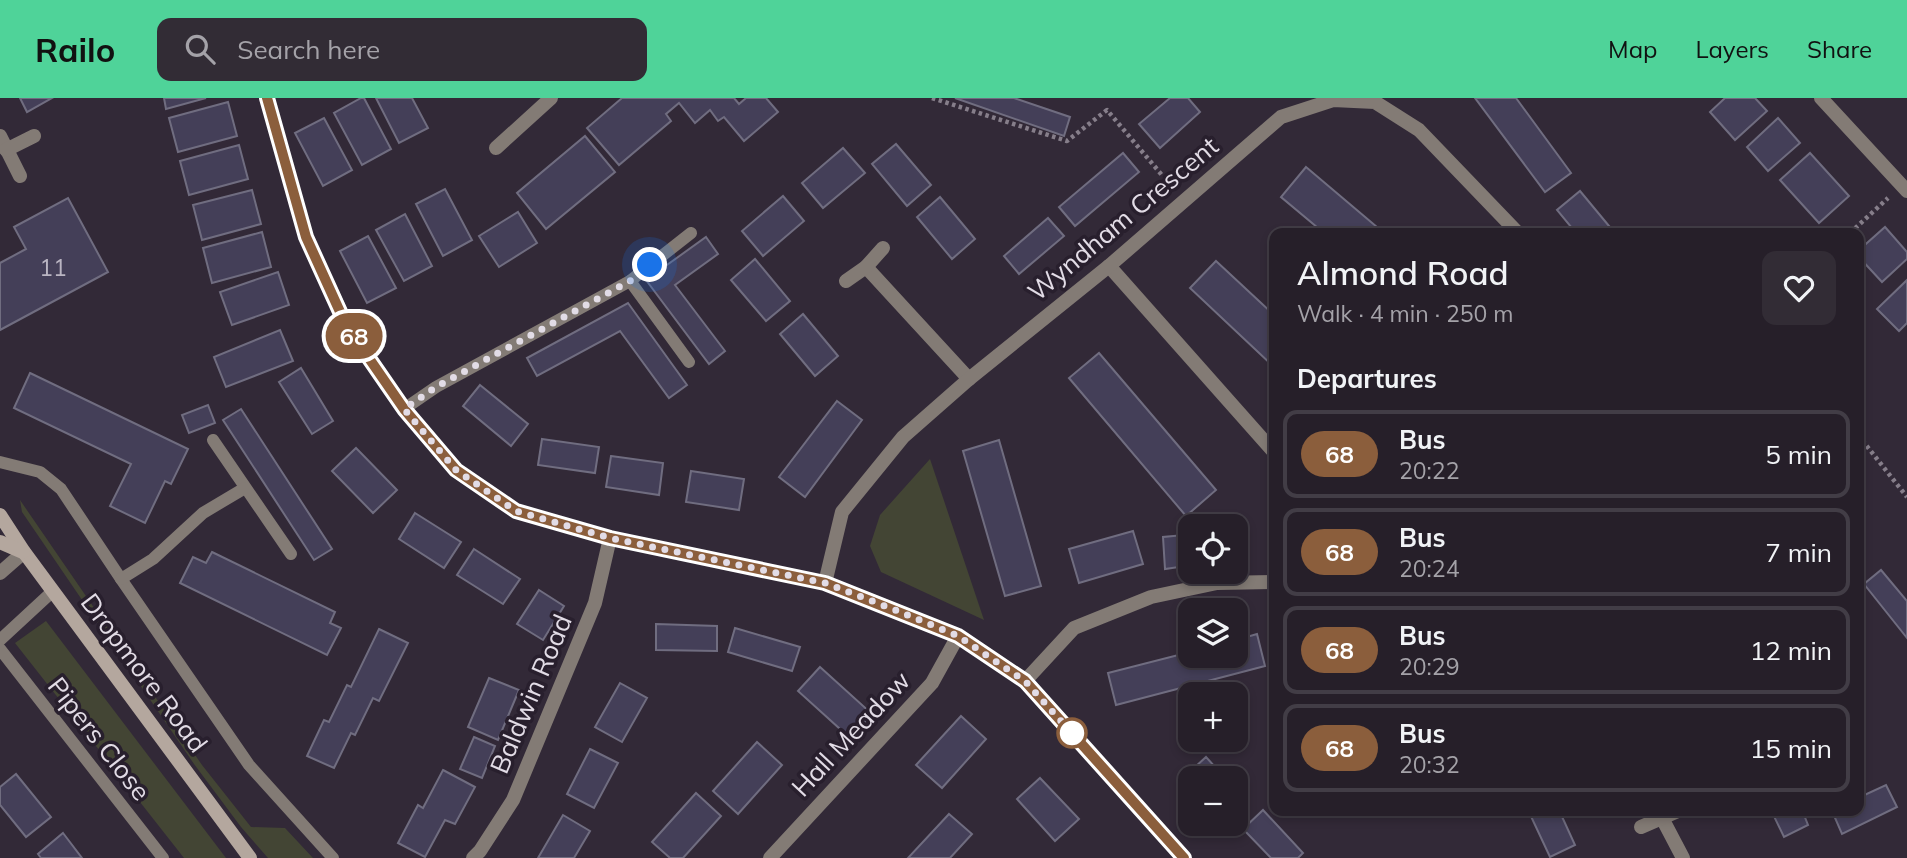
<!DOCTYPE html>
<meta charset="utf-8">
<style>
body{margin:0;font-family:Mulish,sans-serif;background:#322c35;color:#f1f3f6;height:100vh;display:flex;flex-direction:column;font-size:26px;white-space:nowrap}
*{box-sizing:border-box;margin:0}
p{font-size:23px;color:#a4a2a8}
.icon{flex:none;width:38px;height:38px;fill:none;stroke:currentColor;stroke-width:2;stroke-linecap:round;stroke-linejoin:round}
.map{position:relative;flex:1;overflow:hidden}
.side{position:absolute;left:1269px;top:130px;width:595px;height:588px;display:flex;flex-direction:column;background:#261f29;border-radius:14px;box-shadow:0 4px 10px #0003,0 0 0 2px #423d46}
.side>*{flex:none}
.badge{padding:0 14px;border-radius:23px;font-size:24px;line-height:46px}
.tools{position:absolute;left:1178px;top:416px;display:grid;gap:14px}
.tools a{display:grid;place-items:center;width:70px;height:70px;border-radius:14px;background:#261f29;box-shadow:0 4px 10px #0003,0 0 0 2px #423d46;font-size:35px}
.you{position:absolute;width:35px;height:35px;margin:-18px;border:5px solid #fff;border-radius:50%;background:#1a73e8;box-shadow:0 0 0 10px #1a73e833}
.map>.badge{position:absolute;translate:-50% -50%;box-shadow:0 0 0 4px #fff}
h2{padding:0 28px;font-size:26px;line-height:63px}
.round{display:grid;place-items:center;flex:none;width:74px;height:74px;border-radius:14px;background:#322c35}
.overview{display:flex;align-items:center;justify-content:space-between;height:119px;padding:0 28px}
h1{font-size:33px;font-weight:600;line-height:52px}
ul{padding:0;list-style:none}
li{display:flex;align-items:center;gap:21px;height:88px;margin:0 14px 10px;padding:0 14px;border:4px solid #423d46;border-radius:14px}
li div{flex:1}
li b{display:block;font-size:26px}
li em{font-style:normal}
li .badge{min-width:77px;font-weight:700;text-align:center}
header{display:flex;align-items:center;gap:42px;box-sizing:border-box;height:98px;padding:0 35px;background:#4fd399;color:#111}
header strong{font-size:33px}
nav{display:flex;gap:38px;margin-inline-start:auto;font-size:24px}
.search{width:490px;height:63px;background:#322c35;display:flex;align-items:center;gap:18px;box-sizing:border-box;padding:0 24px;border-radius:14px;color:#a4a2a8;font-size:26px}
.map>svg:first-child{display:block}
</style>
<header>
<strong>Railo</strong>
<div class="search"><svg class="icon" aria-label="search" viewBox="0 0 24 24"><circle cx="10" cy="10" r="6"/><path d="M15 15l6 6"/></svg>Search here</div>
<nav><a>Map</a><a>Layers</a><a>Share</a></nav>
</header>
<div class="map">
<svg width="1907" height="760" viewBox="0 0 1907 760">
<rect width="100%" height="100%" fill="#322937"/>
<g fill="#434534">
<path d="M930 361 984 522 881 474 870 448 880 417Z"/>
<path d="M20 402 202 667 251 729 285 730 313 760H268L241 729 194 666 22 414Z"/>
<path d="M46 523 226 760H184L15 545Z"/>
</g>
<g fill="#443f58" stroke="#706d80" stroke-width="2">
<path d="M20 0H52L27 14Z"/>
<path d="M164 0H206L166 11Z"/>
<path d="M361 0H364L391 51 362 67 334 15Z"/>
<path d="M376 0H412L428 30 399 45Z"/>
<path d="M622 0H734L739 6 746 0H766L778 14 744 43 724 19 718 23 710 12 695 25 679 5 666 16 671 23 619 67 587 30Z"/>
<path d="M955 0H1014L1070 19 1064 38Z"/>
<path d="M1170 0H1188L1200 14 1160 50 1139 26Z"/>
<path d="M1475 0H1516L1571 75 1545 94Z"/>
<path d="M1725 0H1755L1767 13 1735 42 1710 14Z"/>
<path d="M228 4 237 38 178 54 169 20Z"/>
<path d="M324 20 352 72 323 88 295 35Z"/>
<path d="M1778 20 1800 45 1768 73 1747 49Z"/>
<path d="M585 38 615 74 546 131 517 95Z"/>
<path d="M896 46 931 87 907 108 872 66Z"/>
<path d="M239 47 248 81 189 97 180 63Z"/>
<path d="M843 50 865 75 823 110 802 85Z"/>
<path d="M1123 55 1139 74 1075 128 1059 109Z"/>
<path d="M1810 55 1849 98 1819 125 1780 82Z"/>
<path d="M1306 69 1384 135H1324L1281 99Z"/>
<path d="M445 91 472 142 443 158 416 106Z"/>
<path d="M252 92 261 126 202 142 193 107Z"/>
<path d="M1580 93 1614 134 1613 135H1576L1557 112Z"/>
<path d="M783 98 804 123 763 158 742 133Z"/>
<path d="M940 99 975 141 952 161 917 119Z"/>
<path d="M68 100 108 174 0 232V165L26 151 14 129Z"/>
<path d="M518 114 537 145 499 169 479 138Z"/>
<path d="M405 116 432 168 404 183 376 132Z"/>
<path d="M1048 120 1064 138 1019 176 1004 158Z"/>
<path d="M1885 129 1907 154V161L1882 184 1858 158V153Z"/>
<path d="M262 134 271 169 212 185 203 150Z"/>
<path d="M368 138 396 190 367 205 340 153Z"/>
<path d="M706 139 718 156 675 187 725 253 709 266 646 182Z"/>
<path d="M755 161 790 203 766 223 731 182Z"/>
<path d="M1216 163 1274 217V269L1190 190Z"/>
<path d="M278 174 289 207 232 227 220 194Z"/>
<path d="M1907 182V225L1899 233 1877 211Z"/>
<path d="M628 205 687 287 669 300 620 233 537 278 527 260Z"/>
<path d="M803 216 838 258 815 278 780 236Z"/>
<path d="M280 232 293 263 226 289 214 259Z"/>
<path d="M1099 255 1216 392 1186 418 1069 280Z"/>
<path d="M301 270 333 323 312 336 279 284Z"/>
<path d="M30 275 188 351 171 386 165 383 145 425 110 408 131 366 14 310Z"/>
<path d="M480 287 528 326 511 348 463 308Z"/>
<path d="M837 303 862 322 805 399 779 379Z"/>
<path d="M208 307 215 325 189 335 182 317Z"/>
<path d="M241 311 332 451 314 462 223 322Z"/>
<path d="M542 341 599 349 595 375 538 367Z"/>
<path d="M999 342 1041 488 1005 498 963 353Z"/>
<path d="M356 350 397 392 373 415 332 373Z"/>
<path d="M611 358 663 365 659 397 606 389Z"/>
<path d="M691 373 744 381 739 412 686 404Z"/>
<path d="M415 415 461 444 444 470 399 441Z"/>
<path d="M1133 433 1143 466 1079 485 1069 451Z"/>
<path d="M1184 437 1186 468 1165 471 1163 439Z"/>
<path d="M474 451 520 481 503 506 457 477Z"/>
<path d="M212 454 335 514 330 525 341 530 327 557 180 485 193 459 206 465Z"/>
<path d="M1881 472 1907 503V540L1864 486Z"/>
<path d="M539 492 564 508 543 542 517 526Z"/>
<path d="M656 526 717 528V553L656 552Z"/>
<path d="M735 530 800 549 792 573 728 554Z"/>
<path d="M379 531 408 545 379 603 373 600 355 637 351 635 334 670 307 658 324 622 329 624 347 587 351 589Z"/>
<path d="M1257 536 1265 568 1116 607 1108 575 1190 554V558H1236V542Z"/>
<path d="M820 569 872 616 850 640 798 593Z"/>
<path d="M489 580 519 592 498 642 468 629Z"/>
<path d="M620 585 647 600 622 644 595 629Z"/>
<path d="M961 618 986 641 942 690 916 667Z"/>
<path d="M474 639 495 648 482 680 460 671Z"/>
<path d="M757 644 782 667 738 716 713 693Z"/>
<path d="M590 651 618 665 594 710 567 696Z"/>
<path d="M1206 659 1226 681H1190V687L1183 680Z"/>
<path d="M443 672 475 689 455 726 445 722 425 759 398 745 418 707 423 710Z"/>
<path d="M16 676 51 719 26 739 0 707V689Z"/>
<path d="M1040 680 1079 721 1055 743 1017 701Z"/>
<path d="M1886 687 1897 709 1842 736 1832 713 1858 712V700Z"/>
<path d="M696 695 721 718 683 760H670L652 744Z"/>
<path d="M1263 712 1303 755 1298 760H1271L1243 731Z"/>
<path d="M1528 712H1559L1575 747 1550 759Z"/>
<path d="M1771 712H1802L1808 727 1784 739Z"/>
<path d="M949 716 972 736 950 760H908Z"/>
<path d="M563 717 590 733 574 760H538Z"/>
<path d="M63 735 82 760H41L38 756Z"/>
</g>
<g fill="none" stroke-linecap="round" stroke-linejoin="round">
<g stroke="#867e8a" stroke-width="4.5" stroke-dasharray="3.5 3.5" stroke-linecap="butt">
<path d="M932 0 1067 43 1107 12 1172 89"/>
<path d="M1850 135 1888 100"/>
<path d="M1858 337 1907 399"/>
</g>
<g stroke="#837b75" stroke-width="12">
<path d="M630 183 689 264"/>
<path d="M404 311 436 289 630 183 691 135"/>
<path d="M213 342 291 456"/>
<path d="M0 364 40 374 61 391 121 481 249 667 333 760"/>
<path d="M121 481 153 461 203 415 245 390"/>
<path d="M0 542 53 493"/>
<path d="M0 551 163 760"/>
</g>
<g stroke="#837b75" stroke-width="14">
<path d="M267 0 306 139 347 227 404 311 456 372 516 413 610 440 825 485 958 538 1025 583 1184 760"/>
<path d="M1821 0 1907 93"/>
<path d="M0 38 20 78"/>
<path d="M496 50 551 0"/>
<path d="M6 52 34 38"/>
<path d="M1109 168 1274 354"/>
<path d="M866 169 969 281"/>
<path d="M846 183 866 169 883 150"/>
<path d="M0 475 24 454"/>
<path d="M825 485 842 414 903 339 969 281 1109 168 1281 19 1333 2 1375 4 1419 32 1518 135"/>
<path d="M1025 583 1074 530 1151 499 1217 485 1274 484"/>
<path d="M1662 720 1683 760"/>
<path d="M1641 729 1680 712"/>
<path d="M473 760 480 753 513 702 595 505 610 440"/>
<path d="M770 760 932 585 958 538"/>
</g>
<g stroke="#b4a79e" stroke-width="14">
<path d="M0 417 24 454 250 760"/>
<path d="M0 444 23 454"/>
</g>
</g>
<g fill="none" stroke-linecap="round" stroke-linejoin="round">
<defs>
<path id="line" d="M267 0 306 139 346 227 404 311 456 372 516 413 610 440 825 485 958 538 1025 583 1184 760"/>
</defs>
<use href="#line" stroke="#fff" stroke-width="16"/>
<use href="#line" stroke="#8b5e3c" stroke-width="10"/>
<path stroke="#e2dce6" stroke-width="7" stroke-dasharray="0 12.6" d="M650 167 630 183 436 289 404 311 456 372 516 413 610 440 825 485 898 513 958 538 1025 583 1078 642 1072 635"/>
</g>
<circle fill="#fff" stroke="#8b5e3c" stroke-width="3.5" cx="1072" cy="635" r="14"/>
<g text-anchor="middle" stroke-width="7" stroke-linejoin="round" paint-order="stroke">
<g font-size="23" fill="#bab5c2">
<text x="53" y="178">11</text>
</g>
<g font-size="26" fill="#e2dce6" stroke="#281f2d">
<text transform="translate(1123 121) rotate(-40)" y="9">Wyndham Crescent</text>
<text transform="translate(144 575) rotate(53)" y="9">Dropmore Road</text>
<text transform="translate(531 596) rotate(-67)" y="9">Baldwin Road</text>
<text transform="translate(851 636) rotate(-47)" y="9">Hall Meadow</text>
<text transform="translate(99 641) rotate(52)" y="9">Pipers Close</text>
</g>
</g>
</svg>
<div class="tools">
<a><svg class="icon" aria-label="locate" viewBox="0 0 24 24"><circle cx="12" cy="12" r="6"/><path d="M12 2v4M12 18v4M2 12h4M18 12h4"/></svg></a>
<a><svg class="icon" aria-label="layers" viewBox="0 0 24 24"><path d="M12 4l9 5-9 5-9-5zM3 14l9 5 9-5"/></svg></a>
<a>+</a>
<a>−</a>
</div>
<div class="you" style="left:650px;top:167px"></div>
<b class="badge" style="left:354px;top:238px;background:#8b5e3c;color:#fff">68</b>
<section class="side">
<div class="overview"><div><h1>Almond Road</h1><p>Walk · 4 min · 250 m</p></div><a class="round"><svg class="icon" aria-label="heart" viewBox="0 0 24 24"><path d="M12 20l-8-8c-3-5 5-10 8-4 3-6 11-1 8 4z"/></svg></a></div>
<h2>Departures</h2>
<ul>
<li><span class="badge" style="background:#8b5e3c;color:#fff">68</span><div><b>Bus</b><p>20:22</p></div><em>5 min</em></li>
<li><span class="badge" style="background:#8b5e3c;color:#fff">68</span><div><b>Bus</b><p>20:24</p></div><em>7 min</em></li>
<li><span class="badge" style="background:#8b5e3c;color:#fff">68</span><div><b>Bus</b><p>20:29</p></div><em>12 min</em></li>
<li><span class="badge" style="background:#8b5e3c;color:#fff">68</span><div><b>Bus</b><p>20:32</p></div><em>15 min</em></li>
</ul>
</section>
</div>
